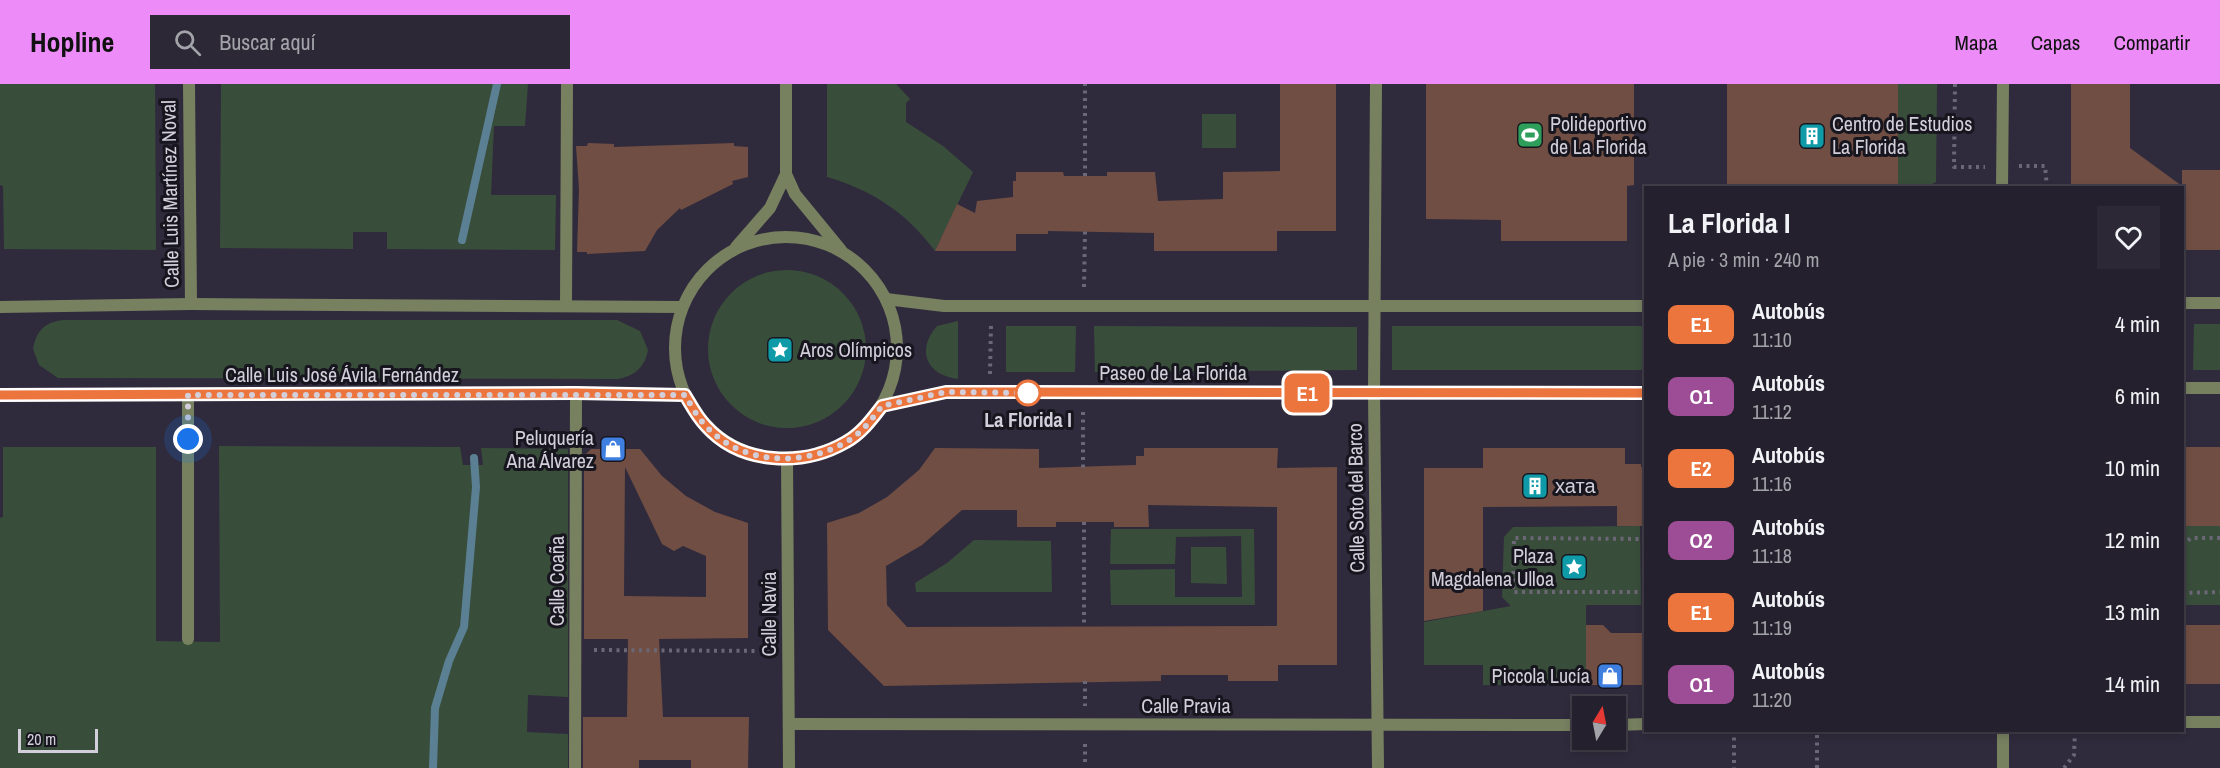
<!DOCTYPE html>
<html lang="es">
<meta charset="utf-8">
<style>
body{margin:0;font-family:"Archivo Narrow",sans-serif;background:#2c2835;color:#f1f3f6;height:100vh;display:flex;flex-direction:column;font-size:22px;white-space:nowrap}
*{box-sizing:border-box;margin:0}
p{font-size:20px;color:#a3a3aa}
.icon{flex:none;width:33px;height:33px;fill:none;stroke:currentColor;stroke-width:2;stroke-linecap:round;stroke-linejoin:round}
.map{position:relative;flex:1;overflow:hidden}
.details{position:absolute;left:1644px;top:102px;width:540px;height:546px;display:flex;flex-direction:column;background:#24202d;border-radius:0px;box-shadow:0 3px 9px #0003,0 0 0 2px #413e49}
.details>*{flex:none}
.badge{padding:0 12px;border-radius:9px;font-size:21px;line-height:39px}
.needle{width:39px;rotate:10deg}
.controls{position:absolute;left:1572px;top:612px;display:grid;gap:12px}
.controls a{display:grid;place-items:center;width:54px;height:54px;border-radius:0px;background:#24202d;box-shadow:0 3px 9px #0003,0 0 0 2px #413e49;font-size:30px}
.scale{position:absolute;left:18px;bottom:15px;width:80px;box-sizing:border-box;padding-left:6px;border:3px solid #d2cfda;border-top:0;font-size:16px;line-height:21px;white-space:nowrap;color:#d2cfda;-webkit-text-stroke:4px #17151d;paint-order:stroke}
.you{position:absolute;width:30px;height:30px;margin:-15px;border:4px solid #fff;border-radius:50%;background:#1a73e8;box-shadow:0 0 0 9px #1a73e833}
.map>.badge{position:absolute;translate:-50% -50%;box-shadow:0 0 0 3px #fff}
.round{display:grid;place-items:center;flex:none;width:63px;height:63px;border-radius:0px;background:#2c2835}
.summary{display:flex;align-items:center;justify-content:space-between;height:102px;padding:0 24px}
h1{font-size:28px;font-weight:800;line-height:45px}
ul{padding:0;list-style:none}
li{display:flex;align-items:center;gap:18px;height:72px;padding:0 24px}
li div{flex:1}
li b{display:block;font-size:22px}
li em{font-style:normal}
li .badge{min-width:66px;font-weight:700;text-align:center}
header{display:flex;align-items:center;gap:36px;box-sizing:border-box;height:84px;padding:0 30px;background:#ed8cf9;color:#111}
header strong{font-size:28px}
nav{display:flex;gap:33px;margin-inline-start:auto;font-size:21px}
.search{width:420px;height:54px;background:#2c2835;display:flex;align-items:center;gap:15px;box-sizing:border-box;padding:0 21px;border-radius:0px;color:#a3a3aa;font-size:22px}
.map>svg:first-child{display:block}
</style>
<header>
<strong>Hopline</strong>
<div class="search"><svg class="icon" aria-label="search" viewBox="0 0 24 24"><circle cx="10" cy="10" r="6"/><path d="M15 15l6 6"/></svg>Buscar aquí</div>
<nav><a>Mapa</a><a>Capas</a><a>Compartir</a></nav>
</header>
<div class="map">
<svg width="2220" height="684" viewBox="0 0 2220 684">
<rect width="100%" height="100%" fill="#302b3c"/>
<g fill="#394d3b">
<path d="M0 0H155L156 166 4 165 3 102 0 101Z"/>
<path d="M221 0H528L525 42H494L491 111H556L555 166 387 165V148H353V165L220 164Z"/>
<path d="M827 0H896L910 15 906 19V38L943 62 973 88 935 167C907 129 872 106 827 93Z"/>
<path d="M1898 0H1937L1936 98 1927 103H1898Z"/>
<rect x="1202" y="30" width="34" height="34"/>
<circle cx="787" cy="265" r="79"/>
<path d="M63 236H617L640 247 648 266C645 283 635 292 618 295L58 294 39 281 33 265C36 247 45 238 63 236Z"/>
<path d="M958 237V295C926 291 916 266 937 242Z"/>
<path d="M2194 240H2220V286H2193Z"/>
<path d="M1006 242H1076L1075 288H1006Z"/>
<path d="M1094 242 1357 243V286L1095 288Z"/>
<rect x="1392" y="242" width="253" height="44"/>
<path d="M219 362 460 363 463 381H483L481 364 568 365V613L528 611 527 648 568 650V684H0V434L3 433V363H156V557L220 558Z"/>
<path d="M1640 442 1641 521H1586V601H1483V581H1424V538L1511 522 1502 513 1504 453 1513 443Z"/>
<path d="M2185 442H2220V521H2183V444Z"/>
<path d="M1111 445H1254L1255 521H1111L1110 486 1175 485V513H1242L1241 452 1176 453 1175 480H1110Z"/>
<path d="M974 456 1051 457 1052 508H916L915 499 947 479Z"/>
<path d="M1191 463H1226L1227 500 1191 499Z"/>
</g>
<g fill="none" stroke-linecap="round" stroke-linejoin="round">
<g stroke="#5b8093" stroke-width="8">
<path d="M462 156 497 0"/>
<path d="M433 684 435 624 449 577 464 543 476 403 474 374"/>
</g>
</g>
<g fill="#704e43" fill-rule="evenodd">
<path d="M1280 0H1336V147H1277V167H1154V149L1048 147V150H1016V167H935L957 120 975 129 977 117 1013 113V97H1016V88H1063L1064 92H1107V88H1155L1158 117 1223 115V88L1280 87Z"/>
<path d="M1426 0H1634V101L1627 102V157H1501V136L1426 135Z"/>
<rect x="1727" y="0" width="171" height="103"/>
<path d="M2071 0H2130V64L2182 102V86H2220V166H2182V104H2071Z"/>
<path d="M588 59 614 60V63L734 59V62L748 63V93L732 97 733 100 681 126 680 124 657 146 645 167 587 170V168H577L579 105 576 62H587Z"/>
<rect x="2182" y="363" width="38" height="79"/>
<path d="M935 364 1039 365V384L1136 381V372H1144V364H1278L1277 384 1337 383V581H1278V597H1228V591H1161V597L884 602 828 546 827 439 859 429 887 413 919 386ZM1148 421 1277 423V542L907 543 887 521 886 482 922 461 962 426H1017V443H1056V438H1114V443H1149Z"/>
<path d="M1483 364H1625V380H1641V383H1646V442H1617V422L1483 423V527L1424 537V384H1483Z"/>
<path d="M591 365H640L662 392 686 412 715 428 748 439V554L659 555 663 633H749L748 684H691V676H639V684H583V633H627L628 555H584V372ZM625 383 662 460 674 467 683 462 706 472V513L624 512Z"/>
<path d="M1586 541H1603L1611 549H1646V601H1586Z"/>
<rect x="2182" y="541" width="38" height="59"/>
</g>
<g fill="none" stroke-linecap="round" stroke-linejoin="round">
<g stroke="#6b6776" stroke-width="4" stroke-dasharray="3 4.5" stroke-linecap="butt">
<path d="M1955 0 1954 83H1985"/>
<path d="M2019 82H2045L2047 104"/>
<path d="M1085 92V0"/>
<path d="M1084 203 1085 147"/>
<path d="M990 290 991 240"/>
<path d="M1083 328V384"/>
<path d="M1084 438V542"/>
<path d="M1646 455 1514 454 1513 508H1646"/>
<path d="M2182 461 2191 454H2220"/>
<path d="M2182 509 2220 508"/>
<path d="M594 566 770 567"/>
<path d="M1085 597V622"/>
<path d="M1734 646V684"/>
<path d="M1085 660V680"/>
<path d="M1817 684V646"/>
<path d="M2064 684 2074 671 2075 646"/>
</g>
<g stroke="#778160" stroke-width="12">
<path d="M189 0 191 220"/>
<path d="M1376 0 1374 309 1378 684"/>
<path d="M786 90 795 110 841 166"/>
<path d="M2002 104 2003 0"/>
<circle cx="786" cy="264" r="111"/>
<path d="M736 163 770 124 786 90V0"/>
<path d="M886 215 944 222H1646"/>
<path d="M2182 219H2220"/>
<path d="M566 221 567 0"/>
<path d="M0 223 191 220 682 223"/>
<path d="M2182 304H2220"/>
<path d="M0 311 576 309 685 311"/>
<path d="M188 311V555"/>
<path d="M882 322 946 308 1646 309"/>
<path d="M787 375 789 684"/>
<path d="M2182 638H2220"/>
<path d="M789 640 1582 641"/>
<path d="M1616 641 1646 640"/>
<path d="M575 684 576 309"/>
<path d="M2003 684V646"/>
</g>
</g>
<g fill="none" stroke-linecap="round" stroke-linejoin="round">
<defs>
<path id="line" d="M0 311 576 309 685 311C691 321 697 333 706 342 741 381 803 383 846 358 861 350 872 335 882 322L946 308 1646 309"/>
</defs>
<use href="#line" stroke="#fff" stroke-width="14"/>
<use href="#line" stroke="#ec743d" stroke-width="9"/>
<path stroke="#d2cfda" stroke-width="6" stroke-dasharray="0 10.8" d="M188 355V311H685C691 321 697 333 706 342 741 381 803 383 846 358 861 350 872 335 882 322L946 308 1036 309H1028"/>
</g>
<defs>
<symbol id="stadium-square" viewBox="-11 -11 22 22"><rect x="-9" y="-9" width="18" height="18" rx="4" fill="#2e9e5b" stroke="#17151d"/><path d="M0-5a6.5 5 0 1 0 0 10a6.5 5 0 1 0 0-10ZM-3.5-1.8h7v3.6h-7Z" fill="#fff"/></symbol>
<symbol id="building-square" viewBox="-11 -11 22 22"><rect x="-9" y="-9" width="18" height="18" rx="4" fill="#0f9aa8" stroke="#17151d"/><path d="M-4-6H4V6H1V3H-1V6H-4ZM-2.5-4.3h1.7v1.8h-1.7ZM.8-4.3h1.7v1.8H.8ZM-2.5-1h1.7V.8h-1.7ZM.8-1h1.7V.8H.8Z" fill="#fff"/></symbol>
<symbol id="sight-square" viewBox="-11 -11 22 22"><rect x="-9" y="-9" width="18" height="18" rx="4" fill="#0f9aa8" stroke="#17151d"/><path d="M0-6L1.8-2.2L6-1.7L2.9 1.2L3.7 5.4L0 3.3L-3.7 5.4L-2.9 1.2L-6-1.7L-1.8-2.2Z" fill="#fff"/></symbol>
<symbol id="shop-square" viewBox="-11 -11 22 22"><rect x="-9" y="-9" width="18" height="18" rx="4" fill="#3f7fe0" stroke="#17151d"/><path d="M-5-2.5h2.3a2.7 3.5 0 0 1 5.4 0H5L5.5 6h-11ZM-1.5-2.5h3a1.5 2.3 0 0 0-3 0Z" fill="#fff"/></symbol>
</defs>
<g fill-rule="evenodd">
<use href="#stadium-square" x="1515" y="36" width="30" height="30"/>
<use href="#building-square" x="1797" y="37" width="30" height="30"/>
<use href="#sight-square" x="765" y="251" width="30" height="30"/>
<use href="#shop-square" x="598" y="350" width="30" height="30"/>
<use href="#building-square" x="1520" y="387" width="30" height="30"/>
<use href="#sight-square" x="1559" y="468" width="30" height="30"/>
<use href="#shop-square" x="1595" y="577" width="30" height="30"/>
</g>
<circle fill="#fff" stroke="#ec743d" stroke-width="3" cx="1028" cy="309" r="12"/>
<g text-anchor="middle" stroke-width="6" stroke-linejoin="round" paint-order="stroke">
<g font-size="20" fill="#d2cfda" stroke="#17151d" text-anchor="start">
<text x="1550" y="47">Polideportivo<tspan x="1550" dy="23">de La Florida</tspan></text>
<text x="1832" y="47">Centro de Estudios<tspan x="1832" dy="23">La Florida</tspan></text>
<text x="800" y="273">Aros Olímpicos</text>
<text x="594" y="361" text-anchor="end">Peluquería<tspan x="594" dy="23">Ana Álvarez</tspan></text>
<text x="1555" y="409">хата</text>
<text x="1554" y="479" text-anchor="end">Plaza<tspan x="1554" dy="23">Magdalena Ulloa</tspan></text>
<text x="1590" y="599" text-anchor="end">Piccola Lucía</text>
</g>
<g font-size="20" fill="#d2cfda" stroke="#17151d">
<text transform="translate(170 110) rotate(-91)" y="7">Calle Luis Martínez Noval</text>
<text x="1173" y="296">Paseo de La Florida</text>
<text x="342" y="298">Calle Luis José Ávila Fernández</text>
<text transform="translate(1356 414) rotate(-91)" y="7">Calle Soto del Barco</text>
<text transform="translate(557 497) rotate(-90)" y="7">Calle Coaña</text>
<text transform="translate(769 530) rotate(-90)" y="7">Calle Navia</text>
<text x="1186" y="629">Calle Pravia</text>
</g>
<g font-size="20" font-weight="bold" fill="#d2cfda" stroke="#17151d">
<text x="1028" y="343">La Florida I</text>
</g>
</g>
</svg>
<div class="controls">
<a><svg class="needle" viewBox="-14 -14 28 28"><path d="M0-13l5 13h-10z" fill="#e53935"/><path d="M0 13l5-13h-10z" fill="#a3a3aa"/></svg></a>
</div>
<div class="scale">20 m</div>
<div class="you" style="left:188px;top:355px"></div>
<b class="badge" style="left:1307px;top:309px;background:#ec743d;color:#fff">E1</b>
<section class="details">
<div class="summary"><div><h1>La Florida I</h1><p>A pie · 3 min · 240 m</p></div><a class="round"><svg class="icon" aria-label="heart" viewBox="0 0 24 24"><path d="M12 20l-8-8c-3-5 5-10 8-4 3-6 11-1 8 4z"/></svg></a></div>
<ul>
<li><span class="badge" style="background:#ec743d;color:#fff">E1</span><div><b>Autobús</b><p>11:10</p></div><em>4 min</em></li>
<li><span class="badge" style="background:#9c4d95;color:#fff">O1</span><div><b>Autobús</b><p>11:12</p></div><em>6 min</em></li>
<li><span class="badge" style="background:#ec743d;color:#fff">E2</span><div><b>Autobús</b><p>11:16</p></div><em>10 min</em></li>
<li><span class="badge" style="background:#9c4d95;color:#fff">O2</span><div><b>Autobús</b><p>11:18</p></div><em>12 min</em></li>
<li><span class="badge" style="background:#ec743d;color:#fff">E1</span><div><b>Autobús</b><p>11:19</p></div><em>13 min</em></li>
<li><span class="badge" style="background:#9c4d95;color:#fff">O1</span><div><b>Autobús</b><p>11:20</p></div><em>14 min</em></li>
</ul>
</section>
</div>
